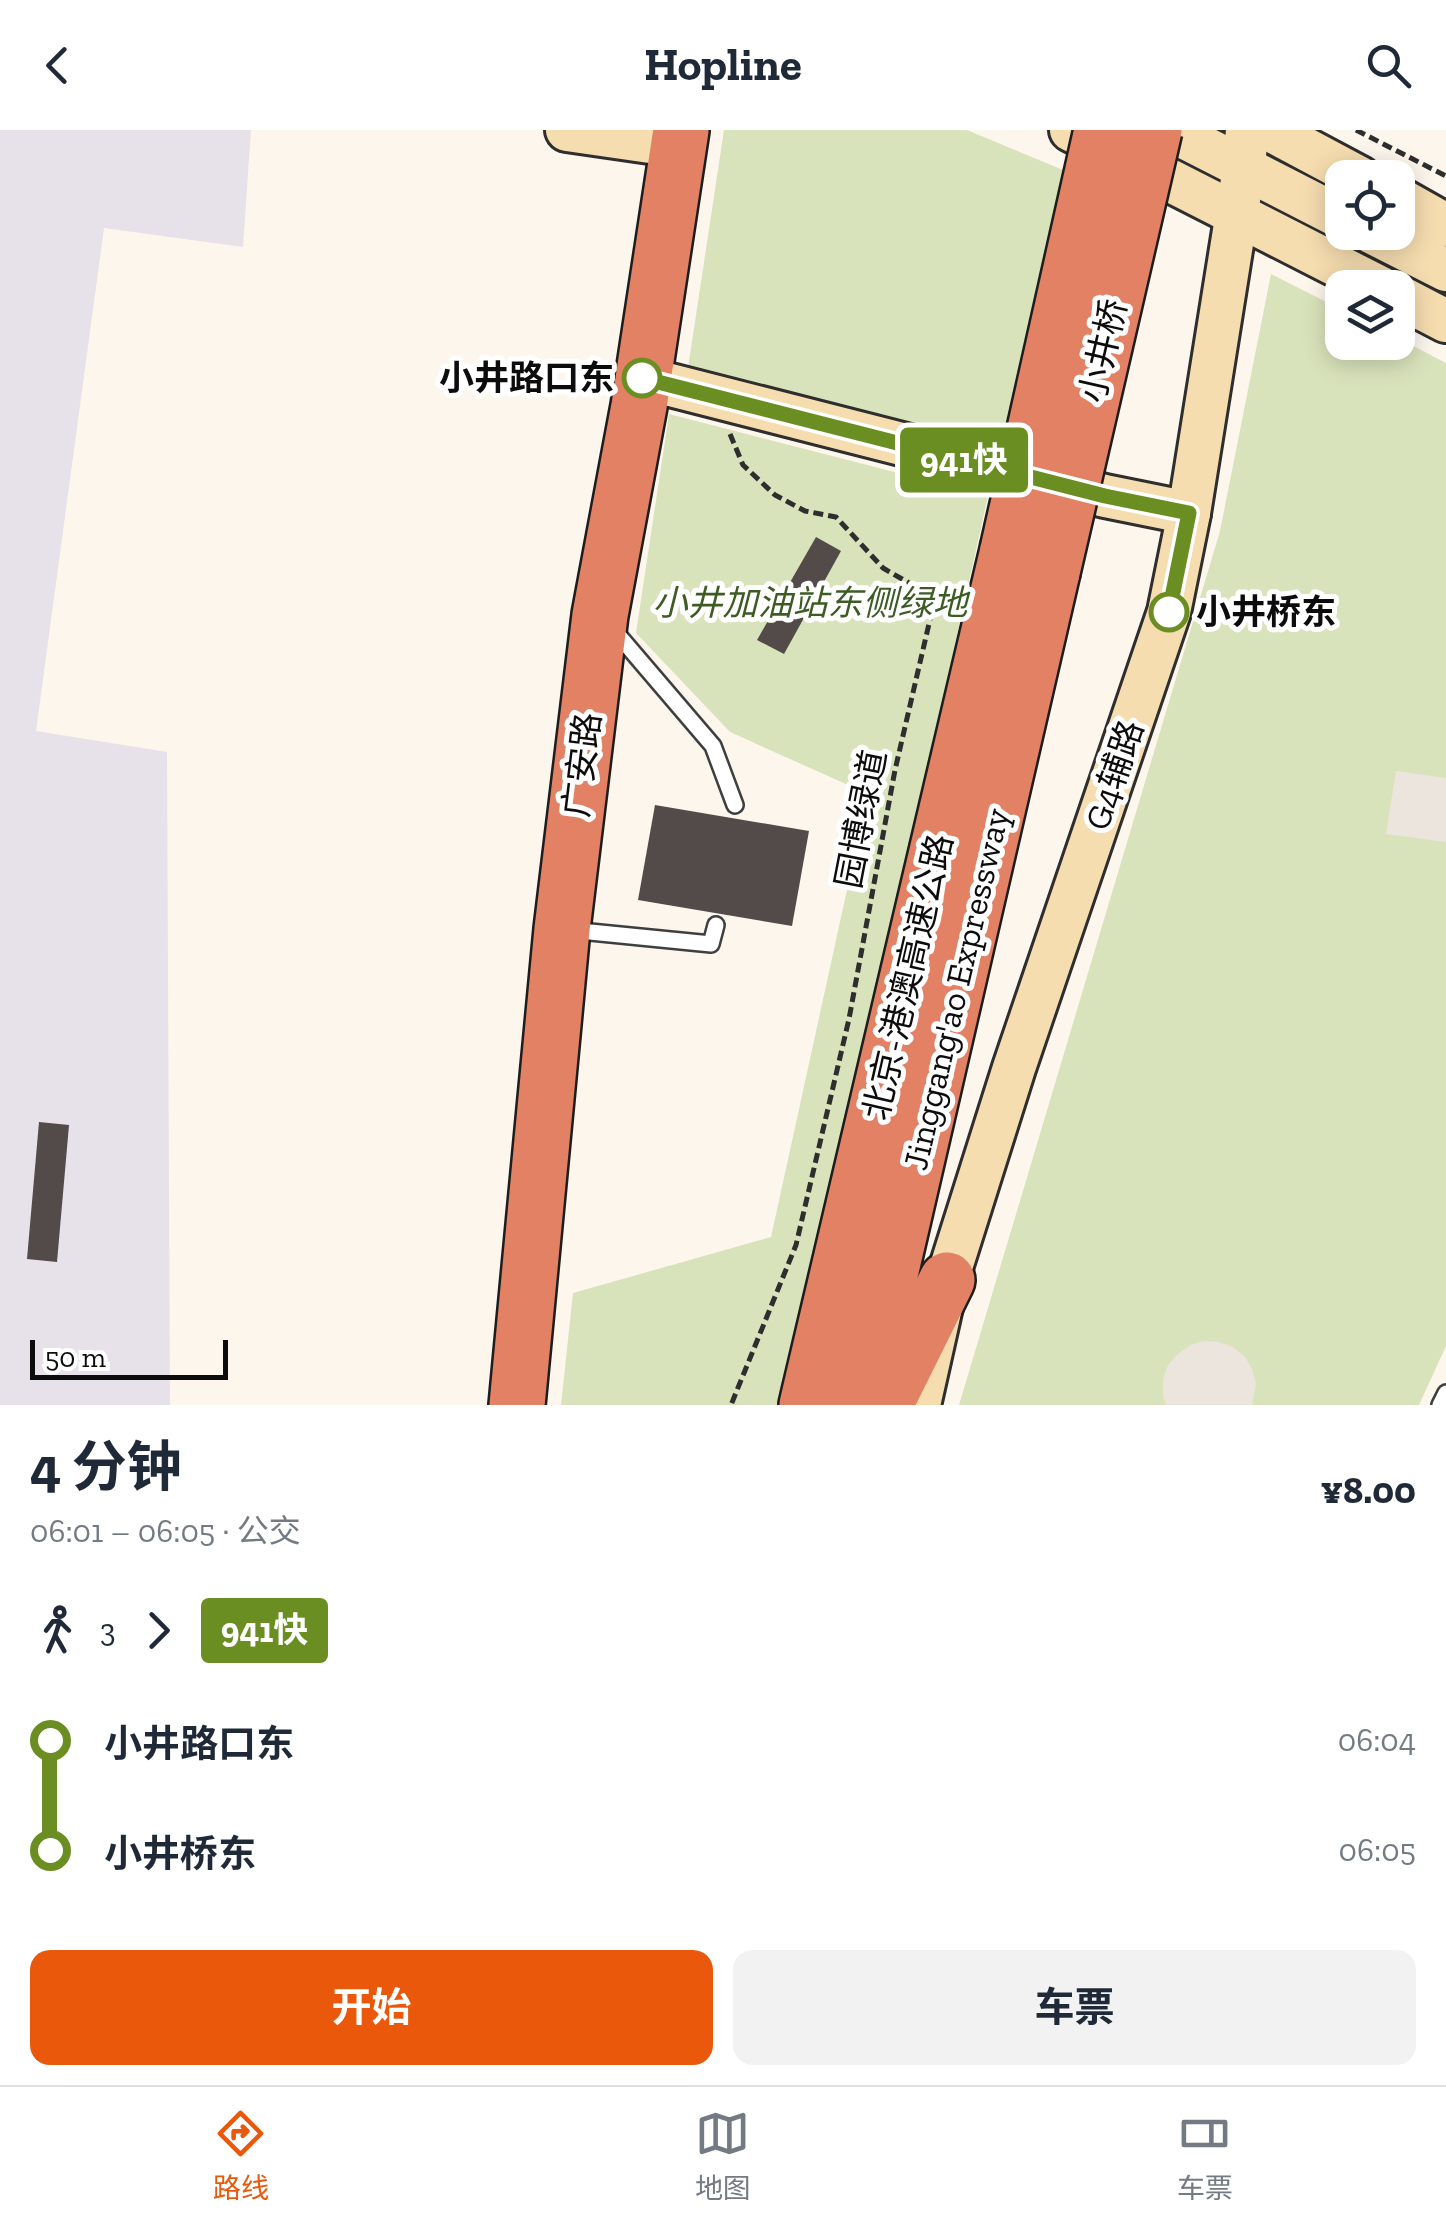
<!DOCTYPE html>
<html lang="zh">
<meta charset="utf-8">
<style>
body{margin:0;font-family:"Zilla Slab","Noto Sans SC",serif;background:#f2f2f3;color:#1f2937;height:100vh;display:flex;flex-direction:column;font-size:38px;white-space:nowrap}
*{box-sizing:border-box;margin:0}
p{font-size:32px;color:#747a83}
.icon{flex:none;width:55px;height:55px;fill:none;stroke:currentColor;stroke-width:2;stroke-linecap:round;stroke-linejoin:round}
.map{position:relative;height:1275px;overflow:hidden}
.panel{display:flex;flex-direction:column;background:#fff;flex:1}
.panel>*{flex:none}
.badge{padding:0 20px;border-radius:8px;font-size:35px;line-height:65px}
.controls{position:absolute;left:1325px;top:30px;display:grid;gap:20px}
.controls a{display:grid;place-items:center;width:90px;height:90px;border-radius:20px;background:#fff;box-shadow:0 5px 25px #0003;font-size:50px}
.scale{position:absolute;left:30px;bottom:25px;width:198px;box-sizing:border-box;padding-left:10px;border:5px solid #0c0c0c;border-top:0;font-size:28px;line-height:35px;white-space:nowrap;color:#0c0c0c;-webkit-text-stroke:8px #fff;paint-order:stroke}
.map>.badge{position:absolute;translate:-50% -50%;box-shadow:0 0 0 5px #fff}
.legs{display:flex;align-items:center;gap:15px;height:110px;padding:0 30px;font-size:32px}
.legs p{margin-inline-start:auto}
.head{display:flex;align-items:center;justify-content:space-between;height:170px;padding:0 30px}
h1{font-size:55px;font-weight:700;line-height:75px}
.primary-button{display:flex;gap:20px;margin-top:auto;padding:20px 30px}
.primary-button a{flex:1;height:115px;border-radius:20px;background:#ea580c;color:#fff;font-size:40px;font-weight:700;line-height:115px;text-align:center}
.primary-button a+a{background:#f2f2f3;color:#1f2937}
ul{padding:0 30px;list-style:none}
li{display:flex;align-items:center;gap:35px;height:110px;font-size:38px}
li i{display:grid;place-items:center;width:15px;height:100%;margin:0 12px;background:currentColor}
li i::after{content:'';width:25px;height:25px;margin:-12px;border:8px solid;border-radius:50%;background:#fff}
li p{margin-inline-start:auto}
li:first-child i{background:linear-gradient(#0000 50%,currentColor 0)}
li:last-child i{background:linear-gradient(currentColor 50%,#0000 0)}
header{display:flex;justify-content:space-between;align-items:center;height:130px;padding:0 30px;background:#fff;font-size:45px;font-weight:700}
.menu{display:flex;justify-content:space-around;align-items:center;height:140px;border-top:2px solid #e0e1e3;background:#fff;font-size:28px;color:#747a83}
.menu a{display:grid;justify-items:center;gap:5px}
.menu .current{color:#ea580c}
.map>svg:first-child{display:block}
</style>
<header><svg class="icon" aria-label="back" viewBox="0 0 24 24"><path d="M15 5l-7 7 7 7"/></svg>Hopline<svg class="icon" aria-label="search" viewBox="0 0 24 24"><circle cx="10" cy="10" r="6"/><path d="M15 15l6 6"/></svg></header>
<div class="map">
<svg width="1446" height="1275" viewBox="0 0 1446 1275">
<rect width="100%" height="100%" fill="#fdf6ed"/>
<path fill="#e7e1ea" d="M0 0H251L243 117 104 98 36 601 167 622 170 1275H0Z"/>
<g fill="#d9e3bb">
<path d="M724 0H967L1068 42 1002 320 688 238Z"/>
<path d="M1271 144 1342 180V212H1398V208L1446 233V1216L1419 1275H959L1220 401Z"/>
<path d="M669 284 988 366 786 1275H561L573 1163 771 1107 868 664 730 602 636 503Z"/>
</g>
<g fill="#ece5dd">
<path d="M1396 641 1446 648V712L1386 704Z"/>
<path d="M1204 1211 1219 1212 1233 1217 1245 1227 1252 1239 1256 1254 1252 1275H1166L1163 1266V1250L1168 1235 1178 1224 1190 1215Z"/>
</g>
<g fill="#534b4a">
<path d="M816 407 841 421 784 524 757 510Z"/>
<path d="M655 675 809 701 792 796 638 770Z"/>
<path d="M39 992 69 995 57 1132 27 1129Z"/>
</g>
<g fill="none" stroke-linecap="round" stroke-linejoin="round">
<defs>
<g id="lane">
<path d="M613 499 713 616 735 675"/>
<path d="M570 800 711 814 716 795"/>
<path d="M1440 1275 1446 1263"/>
</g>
<g id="secondary">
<path d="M567 0 678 16"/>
<path d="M1071 0 1381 158"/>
<path d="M1170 0 1342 88"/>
<path d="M1270 0 1360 48"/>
<path d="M1398 68 1446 95"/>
<path d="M1371 102 1446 140"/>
<path d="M1398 166 1446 191"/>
<path d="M643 248 1105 366 1189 383"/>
<path d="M919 1275 947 1150 1014 938 1169 482 1189 383 1244 38 1247 0"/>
</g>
<g id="highway">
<path d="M517 1275 562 799 600 485 639 276 681 0"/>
<path d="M807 1275 1008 420"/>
<path d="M860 1275 1052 442"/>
<path d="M885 1275 947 1150"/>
</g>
</defs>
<use href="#lane" stroke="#3f3f3f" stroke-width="20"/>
<use href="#secondary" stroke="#2e2e2e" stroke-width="48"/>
<use href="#highway" stroke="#1d1d1d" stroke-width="60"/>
<g stroke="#2e2e2e" stroke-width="5" stroke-dasharray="10 5" stroke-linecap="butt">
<path d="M1356 0 1446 46"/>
<path d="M730 304 743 335 775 365 805 381 836 387 883 438 935 468 895 640 849 889 796 1115 731 1275"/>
</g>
<use href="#lane" stroke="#fff" stroke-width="15"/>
<use href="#secondary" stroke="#f6ddb0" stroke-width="42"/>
<use href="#highway" stroke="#e38165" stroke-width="55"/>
<defs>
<g id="highway-bridge">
<path d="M1008 420 1102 0"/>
<path d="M1052 442 1154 0"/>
</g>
</defs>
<use href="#highway-bridge" stroke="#1d1d1d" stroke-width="60" stroke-linecap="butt"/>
<use href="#highway-bridge" stroke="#e38165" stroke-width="55"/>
</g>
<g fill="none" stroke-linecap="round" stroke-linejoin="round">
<defs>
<path id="line-1" d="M642 248 1105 366 1189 383 1169 482"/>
</defs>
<use href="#line-1" stroke="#fff" stroke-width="22"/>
<use href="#line-1" stroke="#6b8e23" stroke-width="15"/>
</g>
<g fill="#fff" stroke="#6b8e23" stroke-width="5">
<circle cx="642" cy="248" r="18"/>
<circle cx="1169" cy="482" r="18"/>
</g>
<g text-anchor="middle" stroke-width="10" stroke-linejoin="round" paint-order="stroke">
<g font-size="35" fill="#0c0c0c" stroke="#fff">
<text transform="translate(1103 221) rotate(-77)" y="12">小井桥</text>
<text transform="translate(582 635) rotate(-83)" y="12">广安路</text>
<text transform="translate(1114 645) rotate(-71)" y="12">G4辅路</text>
<text transform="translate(861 689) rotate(-79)" y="12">园博绿道</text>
<text transform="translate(908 847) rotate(-77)" y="12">北京-港澳高速公路</text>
<text transform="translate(956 859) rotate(-77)" y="12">Jinggang'ao Expressway</text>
</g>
<g font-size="35" font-weight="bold" fill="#0c0c0c" stroke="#fff" text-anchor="end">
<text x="614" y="260">小井路口东</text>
<text x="1196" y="494" text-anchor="start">小井桥东</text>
</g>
<g font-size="35" font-style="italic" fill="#3d5c24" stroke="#fff">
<text x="810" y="485">小井加油站东侧绿地</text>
</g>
</g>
</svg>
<div class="controls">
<a><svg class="icon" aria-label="locate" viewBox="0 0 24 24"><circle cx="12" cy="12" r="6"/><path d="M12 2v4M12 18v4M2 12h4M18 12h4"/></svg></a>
<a><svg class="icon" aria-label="layers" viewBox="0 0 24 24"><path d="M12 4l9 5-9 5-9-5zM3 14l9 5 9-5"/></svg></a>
</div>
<div class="scale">50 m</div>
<b class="badge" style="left:964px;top:330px;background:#6b8e23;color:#fff">941快</b>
</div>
<section class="panel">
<div class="head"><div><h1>4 分钟</h1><p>06:01 – 06:05 · 公交</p></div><b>¥8.00</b></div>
<div class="legs"><svg class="icon" aria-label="walk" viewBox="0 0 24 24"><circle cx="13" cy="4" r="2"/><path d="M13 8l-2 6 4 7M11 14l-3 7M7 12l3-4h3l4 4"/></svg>3<svg class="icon" aria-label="forward" viewBox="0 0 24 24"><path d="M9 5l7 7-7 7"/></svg><b class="badge" style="background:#6b8e23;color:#fff">941快</b></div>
<ul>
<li><i style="color:#6b8e23"></i><b>小井路口东</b><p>06:04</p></li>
<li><i style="color:#6b8e23"></i><b>小井桥东</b><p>06:05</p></li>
</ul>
<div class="primary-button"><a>开始</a><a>车票</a></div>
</section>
<nav class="menu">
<a class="current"><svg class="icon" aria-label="directions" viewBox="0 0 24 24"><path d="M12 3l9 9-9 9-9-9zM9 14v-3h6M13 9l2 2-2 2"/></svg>路线</a>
<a><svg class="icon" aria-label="map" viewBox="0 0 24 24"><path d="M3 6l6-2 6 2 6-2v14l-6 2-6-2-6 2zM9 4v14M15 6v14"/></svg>地图</a>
<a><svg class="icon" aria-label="tickets" viewBox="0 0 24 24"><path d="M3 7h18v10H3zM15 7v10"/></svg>车票</a>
</nav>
